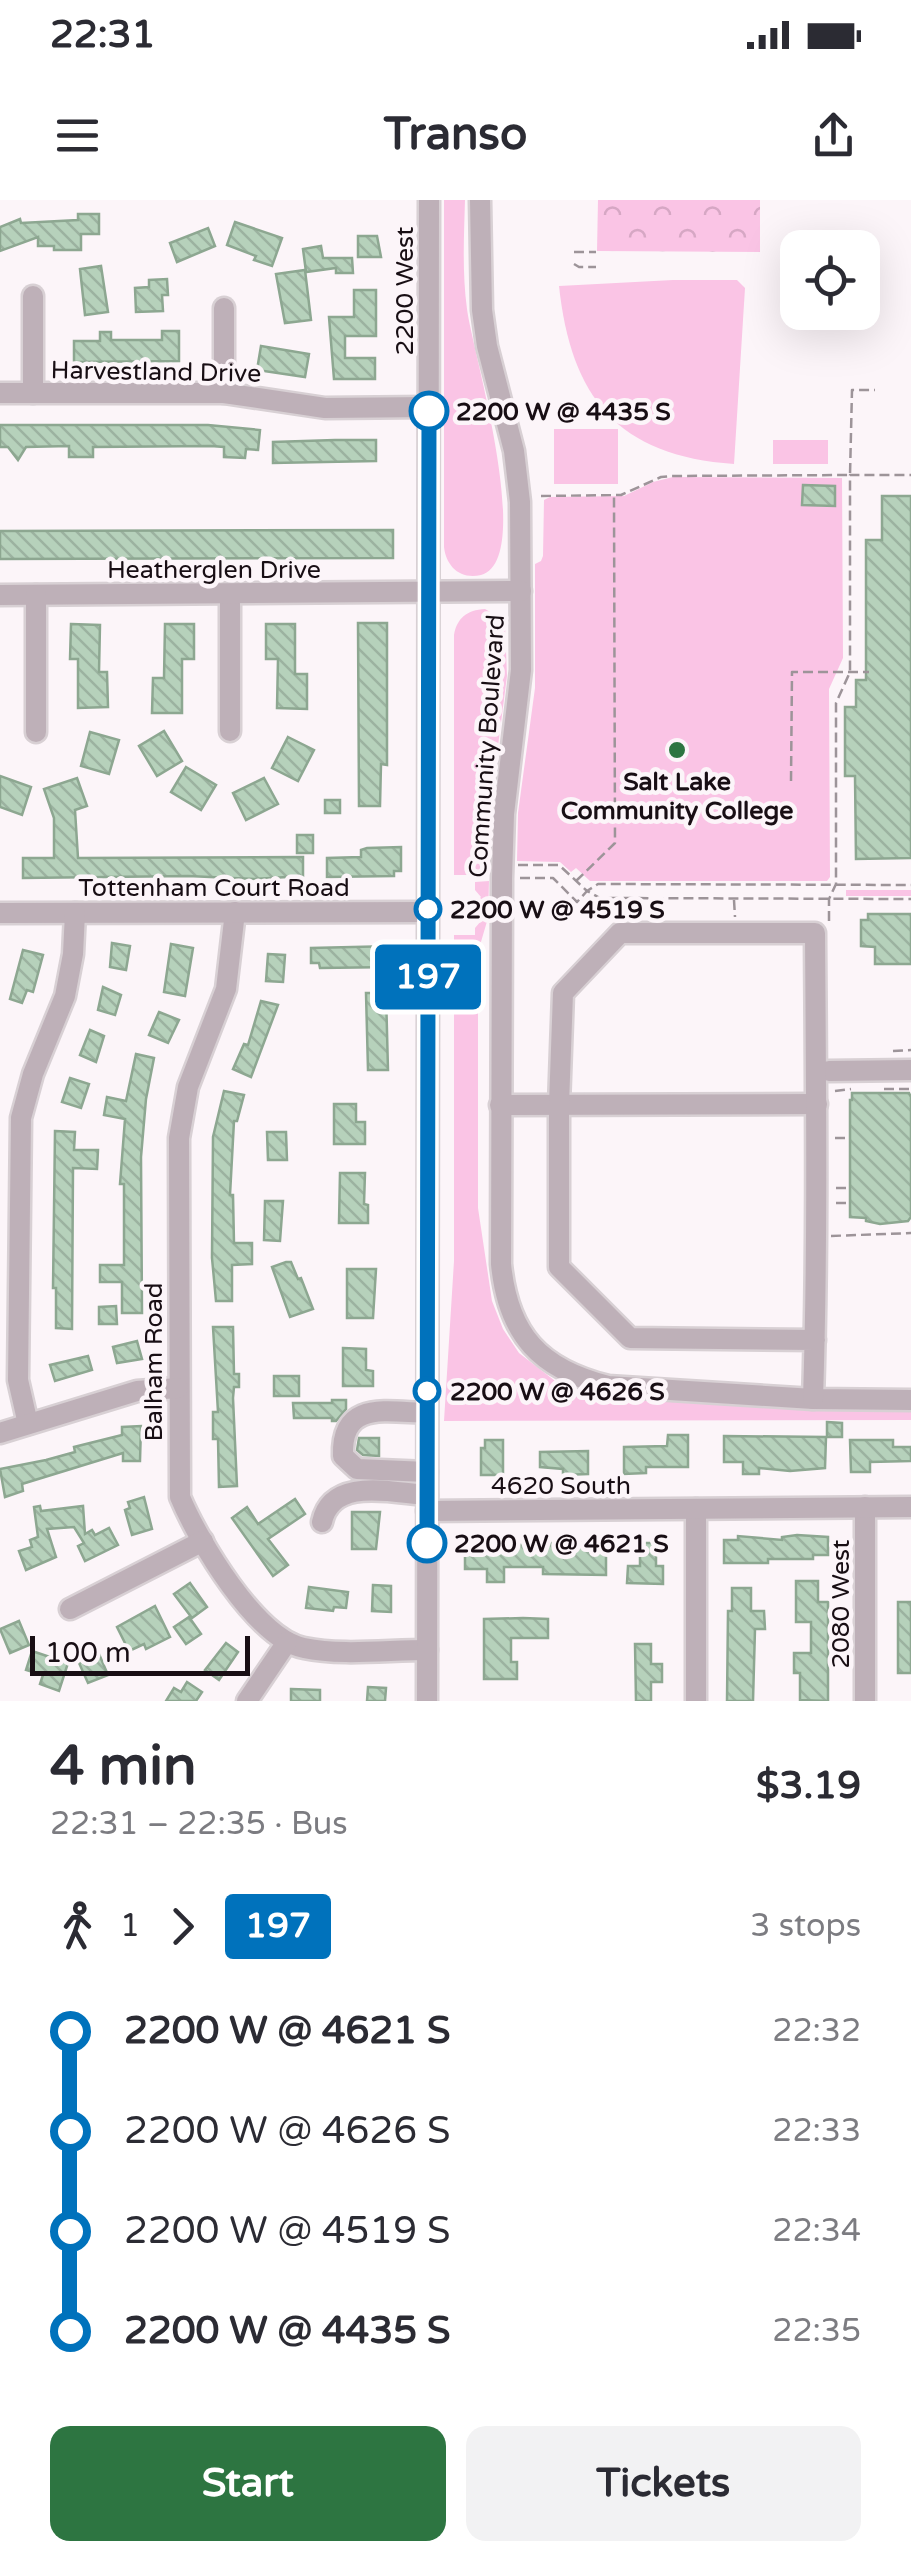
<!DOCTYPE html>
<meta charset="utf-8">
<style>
body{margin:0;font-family:"Varela Round",sans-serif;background:#f2f2f3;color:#2b2b33;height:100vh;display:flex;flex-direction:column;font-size:38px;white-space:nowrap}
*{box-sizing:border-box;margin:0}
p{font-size:32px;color:#7c7c81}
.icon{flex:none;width:55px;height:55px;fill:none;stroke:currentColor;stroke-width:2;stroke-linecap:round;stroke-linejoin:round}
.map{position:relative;height:1501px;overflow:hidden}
.sheet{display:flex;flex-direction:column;background:#fff;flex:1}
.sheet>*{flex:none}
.badge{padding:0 20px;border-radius:8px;font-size:35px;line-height:65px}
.tools{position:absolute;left:780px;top:30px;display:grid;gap:20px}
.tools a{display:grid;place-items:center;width:100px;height:100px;border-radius:20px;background:#fff;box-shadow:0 10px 40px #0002;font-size:50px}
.scale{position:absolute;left:30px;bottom:25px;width:220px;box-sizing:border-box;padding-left:10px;border:5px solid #180e14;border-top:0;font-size:28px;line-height:35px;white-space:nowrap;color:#180e14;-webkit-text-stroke:8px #fcf5f9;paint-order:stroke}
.map>.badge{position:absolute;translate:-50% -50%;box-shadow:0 0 0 5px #fff}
.legs{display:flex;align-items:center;gap:15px;height:110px;padding:0 50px;font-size:32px}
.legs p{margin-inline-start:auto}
.headline{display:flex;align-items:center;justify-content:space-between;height:170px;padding:0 50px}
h1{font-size:55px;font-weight:800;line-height:75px}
.action{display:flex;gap:20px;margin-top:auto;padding:20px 50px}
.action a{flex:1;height:115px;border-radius:20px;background:#2d7541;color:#fff;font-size:40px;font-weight:800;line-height:115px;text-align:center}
.action a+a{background:#f2f2f3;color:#2b2b33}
ul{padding:0 50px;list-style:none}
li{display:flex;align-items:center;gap:35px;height:100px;font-size:38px}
li i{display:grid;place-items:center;width:15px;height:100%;margin:0 12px;background:currentColor}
li i::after{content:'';width:25px;height:25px;margin:-12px;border:8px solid;border-radius:50%;background:#fff}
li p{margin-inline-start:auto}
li:first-child i{background:linear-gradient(#0000 50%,currentColor 0)}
li:last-child i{background:linear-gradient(currentColor 50%,#0000 0)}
.status{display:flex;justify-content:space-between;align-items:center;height:70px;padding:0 50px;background:#fff;direction:ltr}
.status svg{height:28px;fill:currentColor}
header{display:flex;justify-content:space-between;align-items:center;height:130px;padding:0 50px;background:#fff;font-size:45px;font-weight:800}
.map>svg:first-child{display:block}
</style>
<div class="status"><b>22:31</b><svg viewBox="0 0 49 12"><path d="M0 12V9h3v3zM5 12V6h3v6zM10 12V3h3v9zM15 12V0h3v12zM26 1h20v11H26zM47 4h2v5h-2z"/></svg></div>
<header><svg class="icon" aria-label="menu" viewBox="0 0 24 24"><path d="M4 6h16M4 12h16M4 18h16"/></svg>Transo<svg class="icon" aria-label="share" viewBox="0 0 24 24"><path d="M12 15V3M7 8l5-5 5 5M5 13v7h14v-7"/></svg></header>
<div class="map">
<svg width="911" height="1501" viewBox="0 0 911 1501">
<defs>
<pattern id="park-crowns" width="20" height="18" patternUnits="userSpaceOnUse" patternTransform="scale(2.5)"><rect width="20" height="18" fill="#fac4e5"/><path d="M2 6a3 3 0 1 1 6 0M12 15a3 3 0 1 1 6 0" fill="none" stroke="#d6a7c4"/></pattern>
<pattern id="building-back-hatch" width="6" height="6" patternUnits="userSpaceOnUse" patternTransform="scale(2.5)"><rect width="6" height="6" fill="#b6d1bb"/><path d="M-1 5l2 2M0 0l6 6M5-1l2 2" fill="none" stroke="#9cb2a0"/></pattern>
</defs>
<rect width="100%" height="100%" fill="#fcf5f9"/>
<g fill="#fac4e5">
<path d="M444 0H465C464 35 462 73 467 109 472 150 536 360 481 375 460 380 446 366 444 347Z"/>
<path d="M673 80H737L745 88 734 264C618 256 571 198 559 86Z"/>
<rect x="554" y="229" width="64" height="55"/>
<rect x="773" y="240" width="55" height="24"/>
<path d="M673 277 842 278 843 458 829 489 830 677 827 681H590L576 668 571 672 560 662 517 661 518 613 535 488V364L541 361 543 356 544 300 550 297 624 296 653 282Z"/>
<path d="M485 409 499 417 505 426 507 476 491 600 489 675H454V435C457 418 467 410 485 409Z"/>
<path d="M489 681 488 718 478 752V1008L492 1101 503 1129 519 1153 559 1184 598 1197 809 1209H911V1220L444 1221 454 1061V735H475V728L481 721 475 715 481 709 475 703 481 697 475 690V682Z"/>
<rect x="846" y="690" width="65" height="6"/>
</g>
<path fill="url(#park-crowns)" d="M598 0H760V52L597 51Z"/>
<g fill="url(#building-back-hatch)" stroke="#8da791" stroke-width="2.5">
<path d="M78 14H99V34H81V50H54V46H38V37L0 51V27L20 19 21 23 78 20Z"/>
<path d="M235 22 282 38 272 66 254 60 256 56 227 45Z"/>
<path d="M208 28 215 46 177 62 170 43Z"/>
<path d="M358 36H377L381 57H358Z"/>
<path d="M321 46 323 58H352L353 73H336V68L306 72 303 49Z"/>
<path d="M101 66 108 112 85 115 80 69Z"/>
<path d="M305 70 311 120 285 123 276 74Z"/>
<path d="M167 79 168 95H162L163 111 136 112 135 88 149 87V80Z"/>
<path d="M354 90H376V136H345V158H375V179H334L329 117H354Z"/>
<path d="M162 131H179V161L74 162V141H100V132H111V140H162Z"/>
<path d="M261 146 309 154 305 177 257 170Z"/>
<path d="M0 225H208L260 230 258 250 246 249 245 258 224 257V247L211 246 93 247V257H69V246L26 247 18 260 8 247H0Z"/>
<path d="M335 240H376V261L273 263V242Z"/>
<path d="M803 285 835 286V306L802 305Z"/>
<path d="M882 296H911V658L856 659 855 576H845V507H856V480H866V340H882Z"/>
<path d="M393 330V358L0 359V331Z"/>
<path d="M358 423H387V565L381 564 380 606H359Z"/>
<path d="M71 424 100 425 99 472H107L108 507 78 508V459H70Z"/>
<path d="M165 424H194V459H182V513H152L153 478H164Z"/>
<path d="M266 424H295V474H307V509L277 508 278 459H266Z"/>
<path d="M164 531 182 561 157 576 139 546Z"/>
<path d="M90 532 119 540 109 574 81 566Z"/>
<path d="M288 537 314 550 298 581 272 568Z"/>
<path d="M186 567 216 585 201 610 171 592Z"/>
<path d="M0 576 31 587 22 615 0 607Z"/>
<path d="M77 578 87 606 75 610 78 658 303 657V676L254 679 188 676 23 678V658H54V618L44 589Z"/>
<path d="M264 578 278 604 246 620 233 593Z"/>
<rect x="325" y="600" width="15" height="13"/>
<rect x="297" y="635" width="16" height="18"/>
<path d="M401 647V671H394V676L327 677V658L361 657V650L367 648Z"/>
<path d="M868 714H911V764H875V747L861 746V720H868Z"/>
<path d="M112 743 130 746 126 770 110 767Z"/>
<path d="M171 744 193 748 185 796 164 792Z"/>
<path d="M394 746V767L320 768 319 763H311V748Z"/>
<path d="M23 750 43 755 33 792 27 790 22 803 10 799Z"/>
<path d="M268 754 285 755 283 782 266 781Z"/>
<path d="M103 787 121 795 115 815 98 810Z"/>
<path d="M366 793H386L388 870H368Z"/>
<path d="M261 801 278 805 251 877 233 869 244 844 248 845Z"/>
<path d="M159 812 179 820 168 843 149 835Z"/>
<path d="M90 830 104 836 96 862 80 855Z"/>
<path d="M136 854 154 858 146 899 141 957 142 1113H122V1082H100V1065H124V984H120L125 919 104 915 107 897 126 901Z"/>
<path d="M70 878 89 884 81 908 62 902Z"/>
<path d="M224 891 244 895 237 921H234L230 995H233L234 1043H252V1064L232 1065V1101H216L212 1058 213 937Z"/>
<path d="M852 893H909L911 897V1017L908 1021 880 1024 866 1021V1018L850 1017V900H852Z"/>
<path d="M334 904H356V922H365V944H334Z"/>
<path d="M55 931 75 932 74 950H98L97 969 73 968 72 1129 56 1128V1088H53Z"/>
<path d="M267 932H286L287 960H268Z"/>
<path d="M340 973H365L364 1004 368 1005V1023H339Z"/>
<path d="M265 1001H283L280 1041 264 1040Z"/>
<path d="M286 1062H291L298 1079 301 1078 313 1109 290 1117 272 1067Z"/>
<path d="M347 1069H376L373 1118H347Z"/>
<path d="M116 1106 117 1124H99V1107Z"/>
<path d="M213 1127H233L234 1174H239V1187H234L233 1198 237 1286 219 1287 218 1239H213V1212H218Z"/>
<path d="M137 1141 142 1159 117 1163 113 1147Z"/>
<path d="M343 1148 366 1149V1170L373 1171V1186H343Z"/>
<path d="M88 1156 92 1170 55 1181 50 1165Z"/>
<rect x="274" y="1176" width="25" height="20"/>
<path d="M332 1200H346V1209L336 1221H332V1218H294L293 1203H332Z"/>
<path d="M827 1222 842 1223V1237H827Z"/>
<path d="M141 1226 140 1261H123V1253L22 1284 23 1291 5 1297 0 1269 46 1260 75 1252 74 1247 122 1235V1227Z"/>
<path d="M668 1235H688V1267H646V1273L624 1274V1247L667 1246Z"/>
<path d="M724 1236 826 1237 825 1268 790 1271 759 1268V1274H743V1262H724Z"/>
<path d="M359 1238H379V1256L363 1255 357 1250Z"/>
<path d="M485 1240H503V1275H481V1248H485Z"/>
<path d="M850 1240H893V1247H911V1261L870 1262V1272H851Z"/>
<path d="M588 1251V1274L563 1275V1269L540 1267V1252Z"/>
<path d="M144 1297 152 1329 132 1335 125 1310 130 1308 128 1302Z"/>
<path d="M295 1299 305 1314 268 1339 288 1365 273 1376 232 1318 247 1307 258 1324Z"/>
<path d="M40 1306 41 1311 83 1306 85 1334 92 1330 95 1335 109 1328 118 1345 85 1361 78 1346 84 1343 74 1327 47 1329 56 1357 26 1370 19 1351 32 1347 30 1340 38 1337 34 1307Z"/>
<path d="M352 1312H380L376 1349H352Z"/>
<path d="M797 1335 828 1337V1355H813V1359H768V1363H724V1340H738V1336L782 1340V1337Z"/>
<path d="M540 1343H585V1350L606 1351V1375L543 1374V1367H504V1382H487V1369H465V1350Z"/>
<path d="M640 1343H656V1366H663V1384L627 1383 628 1366H640Z"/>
<path d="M796 1381H818V1402H828V1501L800 1500V1473H794V1453H811V1422H796Z"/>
<path d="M190 1383 207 1407 192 1418 174 1394Z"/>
<path d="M373 1385 391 1386V1412L372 1411Z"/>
<path d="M309 1387 348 1392 346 1408 334 1407 333 1411 306 1408Z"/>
<path d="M732 1388H751V1411H764L765 1429H755L753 1501H727L728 1411H732Z"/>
<rect x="898" y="1402" width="13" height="71"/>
<path d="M155 1406 170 1437 146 1449 144 1444 129 1451 117 1427Z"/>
<path d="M189 1417 201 1434 186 1444 174 1427Z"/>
<path d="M523 1418 548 1419V1438H511V1462H517V1479H484V1419Z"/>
<path d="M19 1421 29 1445 10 1453 0 1429Z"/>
<path d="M226 1443 238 1452 219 1480 205 1470Z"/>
<path d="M635 1444H651V1464H662V1482H651V1501H636Z"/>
<path d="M32 1451 68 1463 59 1491 40 1484 43 1475 26 1470Z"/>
<path d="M99 1454 108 1475 88 1483 79 1463Z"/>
<path d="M187 1482 202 1492 196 1501H166L174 1488 181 1492Z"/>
<path d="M368 1487 386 1488 385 1501H367Z"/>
<path d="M291 1489 320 1490V1501H291Z"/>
</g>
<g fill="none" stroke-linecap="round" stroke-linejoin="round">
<defs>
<g id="minor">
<path d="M480 0 482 110 487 146 514 251 520 302 521 470 504 614 502 678 501 1064C508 1135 540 1169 608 1186L813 1199 911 1200"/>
<path d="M33 96V193"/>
<path d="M224 108V193"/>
<path d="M0 193H224L325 208 429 207"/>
<path d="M230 394V531"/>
<path d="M0 395 521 391"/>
<path d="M36 395V532"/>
<path d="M235 712 226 789 188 887 179 938 180 1297C198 1340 256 1439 304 1448 342 1456 387 1450 427 1450"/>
<path d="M0 713 428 712"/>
<path d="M829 871 911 870"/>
<path d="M500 905 817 904"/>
<path d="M813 1199C818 1044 816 888 815 733H620L563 793 559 905V1067L630 1138 815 1140"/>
<path d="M427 1213C386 1212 341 1200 343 1256L357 1269 427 1272"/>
<path d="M28 1224 18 1180 21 918 33 874 65 796 73 754 75 713"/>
<path d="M0 1233 137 1191 178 1188"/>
<path d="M865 1307V1501"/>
<path d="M696 1309V1501"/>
<path d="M427 1311 911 1307"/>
<path d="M322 1322C332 1276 393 1293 427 1295"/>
<path d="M70 1409 203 1341"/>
<path d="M247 1501 287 1442"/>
<path d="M427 1501 429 0"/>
</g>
</defs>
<use href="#minor" stroke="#d8d0d4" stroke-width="25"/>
<g stroke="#9d9499" stroke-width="2.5" stroke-dasharray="10 5" stroke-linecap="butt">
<path d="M574 52H596"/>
<path d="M574 64 579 67H596"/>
<path d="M541 296 621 295 661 277 672 276 850 275 852 190H875"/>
<path d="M791 581 792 472H869"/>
<path d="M518 665H559L587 691 598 684 911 685"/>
<path d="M520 678H553L577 702 587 691 600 698 911 699"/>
<path d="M576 681 615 643 614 297"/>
<path d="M621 700 623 716"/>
<path d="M734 700 735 717"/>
<path d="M829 721V699L836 684V503L850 472V275H911"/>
<path d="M893 851 911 850"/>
<path d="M884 889H911"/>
<path d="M835 891 851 889"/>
<path d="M835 938H850"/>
<path d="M836 988H850"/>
<path d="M836 1003H850"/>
<path d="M831 1036 911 1033"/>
</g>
<use href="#minor" stroke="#beb0b8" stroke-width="20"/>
</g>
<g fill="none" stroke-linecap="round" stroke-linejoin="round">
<defs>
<path id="line-1" d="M427 1343 429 211"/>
</defs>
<use href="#line-1" stroke="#fff" stroke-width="22"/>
<use href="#line-1" stroke="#0072bc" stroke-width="15"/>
</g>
<g fill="#fff" stroke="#0072bc" stroke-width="5">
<circle cx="429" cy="211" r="18"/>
<circle cx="428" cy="709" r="12"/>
<circle cx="427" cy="1191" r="12"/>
<circle cx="427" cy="1343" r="18"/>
</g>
<circle fill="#2d7541" stroke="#fcf5f9" stroke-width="4" cx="677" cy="550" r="10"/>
<g text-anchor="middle" stroke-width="9" stroke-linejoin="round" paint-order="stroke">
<g font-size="25" fill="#180e14" stroke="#fcf5f9">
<text transform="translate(404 91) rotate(-90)" y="9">2200 West</text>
<text transform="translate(156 171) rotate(1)" y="9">Harvestland Drive</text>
<text x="214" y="378">Heatherglen Drive</text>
<text transform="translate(486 546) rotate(-86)" y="9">Community Boulevard</text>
<text x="214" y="696">Tottenham Court Road</text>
<text transform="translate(153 1162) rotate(-90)" y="9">Balham Road</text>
<text x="561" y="1294">4620 South</text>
<text transform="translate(840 1404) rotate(-90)" y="9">2080 West</text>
</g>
<g font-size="25" font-weight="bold" fill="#180e14" stroke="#fcf5f9" text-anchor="start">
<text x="456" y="220">2200 W @ 4435 S</text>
<text x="450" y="718">2200 W @ 4519 S</text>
<text x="450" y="1200">2200 W @ 4626 S</text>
<text x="454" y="1352">2200 W @ 4621 S</text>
</g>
<g font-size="25" font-weight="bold" fill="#180e14" stroke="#fcf5f9">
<text x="677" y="590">Salt Lake<tspan x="677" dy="29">Community College</tspan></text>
</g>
</g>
</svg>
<div class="tools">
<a><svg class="icon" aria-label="locate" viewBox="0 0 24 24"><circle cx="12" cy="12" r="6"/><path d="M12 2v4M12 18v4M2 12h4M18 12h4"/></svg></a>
</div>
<div class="scale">100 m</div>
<b class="badge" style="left:428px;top:777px;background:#0072bc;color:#fff">197</b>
</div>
<section class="sheet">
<div class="headline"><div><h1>4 min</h1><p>22:31 – 22:35 · Bus</p></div><b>$3.19</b></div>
<div class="legs"><svg class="icon" aria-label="walk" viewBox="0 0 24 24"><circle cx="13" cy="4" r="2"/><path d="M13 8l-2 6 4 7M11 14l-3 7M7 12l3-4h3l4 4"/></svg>1<svg class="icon" aria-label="forward" viewBox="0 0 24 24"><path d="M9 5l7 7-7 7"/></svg><b class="badge" style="background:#0072bc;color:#fff">197</b><p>3 stops</p></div>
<ul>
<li><i style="color:#0072bc"></i><b>2200 W @ 4621 S</b><p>22:32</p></li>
<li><i style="color:#0072bc"></i><span>2200 W @ 4626 S</span><p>22:33</p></li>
<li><i style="color:#0072bc"></i><span>2200 W @ 4519 S</span><p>22:34</p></li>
<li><i style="color:#0072bc"></i><b>2200 W @ 4435 S</b><p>22:35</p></li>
</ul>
<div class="action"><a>Start</a><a>Tickets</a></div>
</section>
